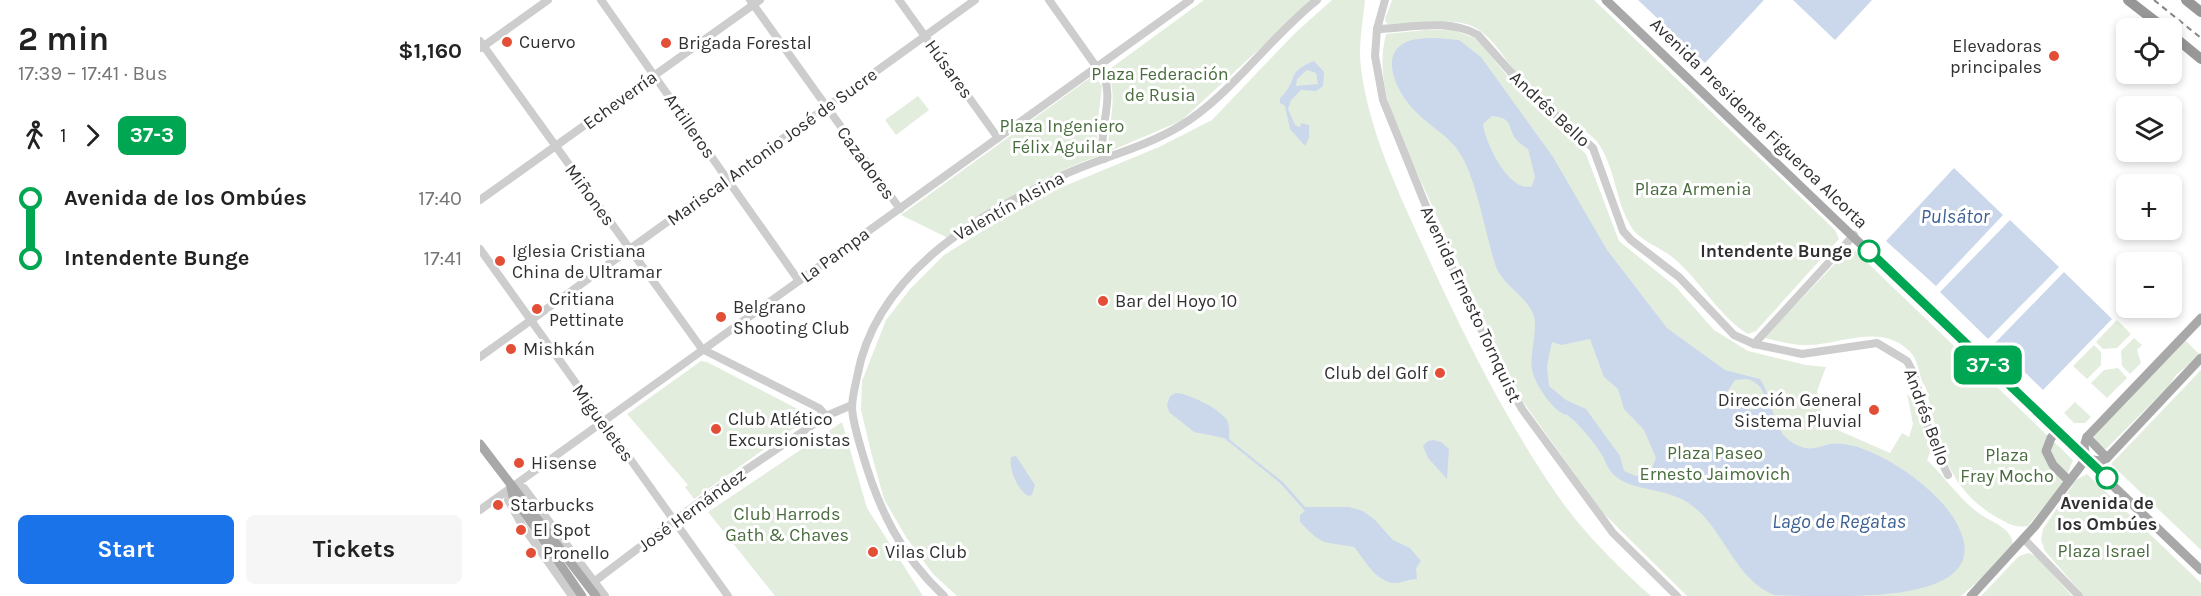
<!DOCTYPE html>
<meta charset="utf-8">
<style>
body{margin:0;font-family:Karla,sans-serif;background:#f6f6f6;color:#222;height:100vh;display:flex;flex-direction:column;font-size:22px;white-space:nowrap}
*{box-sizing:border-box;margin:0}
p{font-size:20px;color:#767676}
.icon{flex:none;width:33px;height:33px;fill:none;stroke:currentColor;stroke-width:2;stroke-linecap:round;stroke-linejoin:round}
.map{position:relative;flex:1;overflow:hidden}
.panel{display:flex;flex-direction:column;background:#fff;width:480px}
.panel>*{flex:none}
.badge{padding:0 12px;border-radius:9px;font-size:21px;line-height:39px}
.buttons{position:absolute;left:1636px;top:18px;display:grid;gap:12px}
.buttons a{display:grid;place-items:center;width:66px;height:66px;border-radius:9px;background:#fff;box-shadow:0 3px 9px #0003;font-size:30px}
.map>.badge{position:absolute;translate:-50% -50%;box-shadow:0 0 0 3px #fff}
.legs{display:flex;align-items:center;gap:9px;height:66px;padding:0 18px;font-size:20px}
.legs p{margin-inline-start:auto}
.headline{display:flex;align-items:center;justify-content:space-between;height:102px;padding:0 18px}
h1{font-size:33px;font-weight:700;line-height:45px}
.button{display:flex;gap:12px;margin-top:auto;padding:12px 18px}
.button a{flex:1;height:69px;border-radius:9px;background:#1a73e8;color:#fff;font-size:24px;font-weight:700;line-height:69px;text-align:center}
.button a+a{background:#f6f6f6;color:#222}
ul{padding:0 18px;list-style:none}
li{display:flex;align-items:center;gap:21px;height:60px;font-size:22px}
li i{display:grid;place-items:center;width:9px;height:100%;margin:0 8px;background:currentColor}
li i::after{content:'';width:15px;height:15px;margin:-8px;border:4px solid;border-radius:50%;background:#fff}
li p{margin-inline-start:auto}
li:first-child i{background:linear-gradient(#0000 50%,currentColor 0)}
li:last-child i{background:linear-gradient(currentColor 50%,#0000 0)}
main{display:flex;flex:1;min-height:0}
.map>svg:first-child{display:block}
</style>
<main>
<section class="panel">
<div class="headline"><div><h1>2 min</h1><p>17:39 – 17:41 · Bus</p></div><b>$1,160</b></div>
<div class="legs"><svg class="icon" aria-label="walk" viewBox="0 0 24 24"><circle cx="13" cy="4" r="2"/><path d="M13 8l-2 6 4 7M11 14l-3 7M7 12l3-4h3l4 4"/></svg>1<svg class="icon" aria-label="forward" viewBox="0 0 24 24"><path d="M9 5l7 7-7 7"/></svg><b class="badge" style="background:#00a651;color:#fff">37-3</b></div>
<ul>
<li><i style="color:#00a651"></i><b>Avenida de los Ombúes</b><p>17:40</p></li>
<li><i style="color:#00a651"></i><b>Intendente Bunge</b><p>17:41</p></li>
</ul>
<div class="button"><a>Start</a><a>Tickets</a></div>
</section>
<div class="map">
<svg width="1721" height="596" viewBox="0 0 1721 596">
<rect width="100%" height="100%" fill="#fff"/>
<g fill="#e3edde">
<path d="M724 0H833L701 121 628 152C628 125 639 96 627 71Z"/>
<path d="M852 0H885C883 22 878 46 881 68 889 130 916 187 942 244 981 330 1024 418 1078 496 1102 531 1139 568 1171 596H477L453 574 426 537 404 499 392 456 381 410 382 381 406 320 431 288 464 255 501 232 558 197 679 147 732 120 814 34Z"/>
<path d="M912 0H1114L1355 230 1359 239 1276 331 1268 334C1238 316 1220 279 1191 256 1178 246 1157 240 1149 223 1136 200 1135 170 1120 146 1113 134 1100 129 1089 120 1072 106 1053 91 1038 75 1026 61 1017 44 1003 33 974 8 928 34 906 23L905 19Z"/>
<path d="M945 30H974L997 39 1047 100 1106 154 1139 241 1196 287 1234 330 1268 351 1326 365 1346 367 1337 391 1344 424 1410 453 1422 433 1429 437 1433 424 1427 394 1435 402 1451 450 1447 460C1466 478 1479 499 1500 514 1513 523 1532 528 1533 545L1509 572 1481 596H1207L1122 512 1041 399 915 125C905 94 898 67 906 34Z"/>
<path d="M614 75 622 86 617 128 618 156C563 176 515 204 468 238L421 215Z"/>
<path d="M438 96 449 110 416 135 405 120Z"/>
<path d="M1371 247 1593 460 1584 482 1548 526C1537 529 1527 523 1518 518 1466 489 1459 442 1446 388 1438 378 1440 364 1432 354 1405 322 1364 343 1330 345 1316 346 1298 341 1284 338Z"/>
<path d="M1637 320 1651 334 1637 348 1623 349 1616 342Z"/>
<path d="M1654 338 1662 345 1657 350 1661 363 1650 374 1642 366 1641 351Z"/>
<path d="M1705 340 1720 355 1696 375 1689 386 1626 449 1622 448 1614 437 1616 432Z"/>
<path d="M1614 345 1621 352V365L1607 379 1593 366Z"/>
<path d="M221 361 227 362 331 416 214 499 205 487 208 485 147 414Z"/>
<path d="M1638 368 1647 378 1627 398 1611 383 1624 370Z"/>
<path d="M1721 370V550L1631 464Z"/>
<path d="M1595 402 1611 417 1605 423H1594L1584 413Z"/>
<path d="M362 422 387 508 443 596H295L228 512Z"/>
<path d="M1607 474 1721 583V596H1604L1565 551 1561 540 1563 529 1596 480Z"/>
<path d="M1548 553 1556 556 1592 596H1501L1539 556Z"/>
</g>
<g fill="#cbd8ec" fill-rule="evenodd">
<path d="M1158 0H1284L1225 63Z"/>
<path d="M1313 0H1392L1355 40Z"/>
<path d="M957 38 979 40 1001 57 1073 157 1127 250 1187 328 1245 370 1280 379C1293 397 1291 427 1310 441 1334 458 1341 440 1364 444 1401 449 1458 489 1476 522 1518 596 1396 596 1351 596 1335 596 1309 596 1294 595 1256 580 1244 531 1214 507 1189 486 1151 493 1133 474 1127 468 1125 459 1120 452 1113 441 1101 427 1091 418 1085 412 1088 417 1080 412 1069 404 1055 384 1052 370 1049 354 1059 327 1053 314 1045 294 1022 286 1015 264 1006 235 996 179 981 155 971 137 949 126 935 111 919 95 897 56 926 42 935 38 948 38 957 38ZM1012 116C1035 119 1026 126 1036 139 1038 143 1044 146 1048 149L1055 177 1052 186C1030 194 1005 143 1003 124ZM1110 339 1124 377 1138 389 1144 409 1164 430 1176 458 1171 471 1156 476 1144 471 1140 456 1106 409 1086 400 1069 386 1067 366 1072 342 1081 345ZM1268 379C1280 384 1286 391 1283 404L1272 410 1257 406 1247 392 1255 380Z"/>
<path d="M834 61 844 72 843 86 836 91 821 90 811 100 808 109 815 125 820 127 821 123 829 125V138L825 146 810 129 805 106 800 103V98C821 78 803 74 834 61ZM827 70 836 73 838 84 816 86 817 79Z"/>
<path d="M1474 168 1523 215 1456 286 1406 241Z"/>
<path d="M1530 220 1579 267 1508 339 1460 292Z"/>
<path d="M1584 272 1632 319 1563 390 1515 343Z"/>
<path d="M696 393C708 393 740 409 747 420 750 426 749 433 749 439L804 483 825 507H869L883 511 894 519 913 540 930 548 941 561 936 568 937 579C929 579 922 583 914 583 895 581 885 560 874 547 842 541 844 547 820 522V515L825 511 800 483 744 438 714 432 689 412 687 405 690 396Z"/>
<path d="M954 440 961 442 969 449 967 479 948 458 943 446 948 441Z"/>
<path d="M536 456 555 485 552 495 548 496C537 489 529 470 531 457Z"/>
</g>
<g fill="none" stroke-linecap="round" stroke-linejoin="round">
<g stroke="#cdcdcd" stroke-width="8">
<path d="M121 0 319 281"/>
<path d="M270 0 420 209"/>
<path d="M419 0 518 138"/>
<path d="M569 0 625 79C633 103 618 131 624 159"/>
<path d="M905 0 897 29 895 56 903 100 965 253 1024 377 1042 409 1133 533 1197 596"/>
<path d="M897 29C930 28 968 18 998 35L1043 86 1113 148 1143 231 1151 240 1199 277 1254 335 1274 344 1322 354 1397 343 1427 361 1434 374 1452 442 1468 475"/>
<path d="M0 41 222 349 339 408 346 416"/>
<path d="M1 48 68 0"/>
<path d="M0 200 280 0"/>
<path d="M0 249 248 596"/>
<path d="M1274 344 1374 235"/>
<path d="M0 357 495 0"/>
<path d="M31 487 44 488 125 596"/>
<path d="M31 489 28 500 42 525 92 596"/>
<path d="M0 510 710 0"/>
<path d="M1544 539 1599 596"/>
<path d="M115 581 230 494 346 416 372 405"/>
<path d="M464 596C421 556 398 508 382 452 378 438 373 423 372 408 372 398 375 387 377 377 395 276 493 217 579 177 618 158 662 149 700 126 749 97 791 36 837 0"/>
</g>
<g stroke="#a8a8a8" stroke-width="9">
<path d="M1126 0 1721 570"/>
<path d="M1577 431 1571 438 1566 451 1573 465 1589 481"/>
<path d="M1607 437 1627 458"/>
<path d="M0 444 116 596"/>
<path d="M1606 459 1620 461 1627 458 1721 358"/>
<path d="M31 487 33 496 102 596"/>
<path d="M1491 596 1555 526 1606 459 1604 446 1607 437 1721 318"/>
</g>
<g stroke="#979797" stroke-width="10">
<path d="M1648 0 1684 28"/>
<path d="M1706 0 1721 12"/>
<path d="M1692 35 1721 59"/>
</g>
<path stroke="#858585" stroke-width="2" stroke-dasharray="6 4.5" stroke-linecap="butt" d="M1674 0 1721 38"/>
</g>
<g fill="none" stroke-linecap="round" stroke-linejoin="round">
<defs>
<path id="line-1" d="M1389 251 1627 478"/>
</defs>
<use href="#line-1" stroke="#fff" stroke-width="14"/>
<use href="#line-1" stroke="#00a651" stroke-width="9"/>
</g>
<g fill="#e34e36" stroke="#fff" stroke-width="2">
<circle cx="27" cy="42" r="6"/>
<circle cx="186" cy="43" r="6"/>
<circle cx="1574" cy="56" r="6"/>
<circle cx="20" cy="261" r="6"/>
<circle cx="623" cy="301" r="6"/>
<circle cx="57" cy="309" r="6"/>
<circle cx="241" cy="317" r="6"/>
<circle cx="31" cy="349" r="6"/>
<circle cx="960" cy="373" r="6"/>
<circle cx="1394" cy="410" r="6"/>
<circle cx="236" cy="429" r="6"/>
<circle cx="39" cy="463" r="6"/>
<circle cx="18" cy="505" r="6"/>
<circle cx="41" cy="530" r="6"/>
<circle cx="393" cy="552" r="6"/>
<circle cx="51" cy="553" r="6"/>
</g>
<g fill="#fff" stroke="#00a651" stroke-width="3">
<circle cx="1389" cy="251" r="10"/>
<circle cx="1627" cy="478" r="10"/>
</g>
<g text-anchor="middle" stroke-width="6" stroke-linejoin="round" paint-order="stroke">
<g font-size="18" fill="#303030" stroke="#fff" text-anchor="start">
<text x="39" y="48">Cuervo</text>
<text x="198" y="49">Brigada Forestal</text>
<text x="1562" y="52" text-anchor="end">Elevadoras<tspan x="1562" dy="21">principales</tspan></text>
<text x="32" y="257">Iglesia Cristiana<tspan x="32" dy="21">China de Ultramar</tspan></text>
<text x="69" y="305">Critiana<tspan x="69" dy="21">Pettinate</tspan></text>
<text x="635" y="307">Bar del Hoyo 10</text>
<text x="253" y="313">Belgrano<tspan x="253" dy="21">Shooting Club</tspan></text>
<text x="43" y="355">Mishkán</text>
<text x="948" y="379" text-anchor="end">Club del Golf</text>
<text x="1382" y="406" text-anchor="end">Dirección General<tspan x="1382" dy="21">Sistema Pluvial</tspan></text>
<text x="248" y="425">Club Atlético<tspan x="248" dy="21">Excursionistas</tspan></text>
<text x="51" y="469">Hisense</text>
<text x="30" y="511">Starbucks</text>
<text x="53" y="536">El Spot</text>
<text x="405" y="558">Vilas Club</text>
<text x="63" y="559">Pronello</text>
</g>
<g font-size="18" fill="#303030" stroke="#fff">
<text transform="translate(469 69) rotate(54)" y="6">Húsares</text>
<text transform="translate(140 100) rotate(-36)" y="6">Echeverría</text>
<text transform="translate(1070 109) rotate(43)" y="6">Andrés Bello</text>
<text transform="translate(1279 123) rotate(44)" y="6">Avenida Presidente Figueroa Alcorta</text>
<text transform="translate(210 126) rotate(55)" y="6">Artilleros</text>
<text transform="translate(292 147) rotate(-36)" y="6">Mariscal Antonio José de Sucre</text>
<text transform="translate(386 163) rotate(54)" y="6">Cazadores</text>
<text transform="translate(110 195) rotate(54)" y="6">Miñones</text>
<text transform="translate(529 206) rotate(-29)" y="6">Valentín Alsina</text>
<text transform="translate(355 255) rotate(-36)" y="6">La Pampa</text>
<text transform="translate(991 304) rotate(65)" y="6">Avenida Ernesto Tornquist</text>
<text transform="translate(1447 417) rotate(70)" y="6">Andrés Bello</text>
<text transform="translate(123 423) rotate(54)" y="6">Migueletes</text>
<text transform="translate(212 510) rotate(-36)" y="6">José Hernández</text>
</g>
<g font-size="18" fill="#496c3e" stroke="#fff">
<text x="680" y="80">Plaza Federación<tspan x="680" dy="21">de Rusia</tspan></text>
<text x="582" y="132">Plaza Ingeniero<tspan x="582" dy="21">Félix Aguilar</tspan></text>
<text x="1213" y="195">Plaza Armenia</text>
<text x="1235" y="459">Plaza Paseo<tspan x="1235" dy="21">Ernesto Jaimovich</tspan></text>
<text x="1527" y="461">Plaza<tspan x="1527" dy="21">Fray Mocho</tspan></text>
<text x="307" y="520">Club Harrods<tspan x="307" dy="21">Gath &amp; Chaves</tspan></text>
<text x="1624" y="557">Plaza Israel</text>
</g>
<g font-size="18" font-weight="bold" fill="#303030" stroke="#fff" text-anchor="end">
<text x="1372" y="257">Intendente Bunge</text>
<text x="1627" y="509" text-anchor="middle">Avenida de<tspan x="1627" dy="21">los Ombúes</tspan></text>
</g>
<g font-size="20" font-style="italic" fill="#3e6092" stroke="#fff">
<text x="1475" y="223">Pulsátor</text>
<text x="1359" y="528">Lago de Regatas</text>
</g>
</g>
</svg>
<div class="buttons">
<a><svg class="icon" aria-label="locate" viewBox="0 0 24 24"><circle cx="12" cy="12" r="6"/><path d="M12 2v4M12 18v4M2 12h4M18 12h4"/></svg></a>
<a><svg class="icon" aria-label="layers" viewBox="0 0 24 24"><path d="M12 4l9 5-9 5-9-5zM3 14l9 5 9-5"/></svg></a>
<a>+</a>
<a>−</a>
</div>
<b class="badge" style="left:1508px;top:365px;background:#00a651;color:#fff">37-3</b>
</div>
</main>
